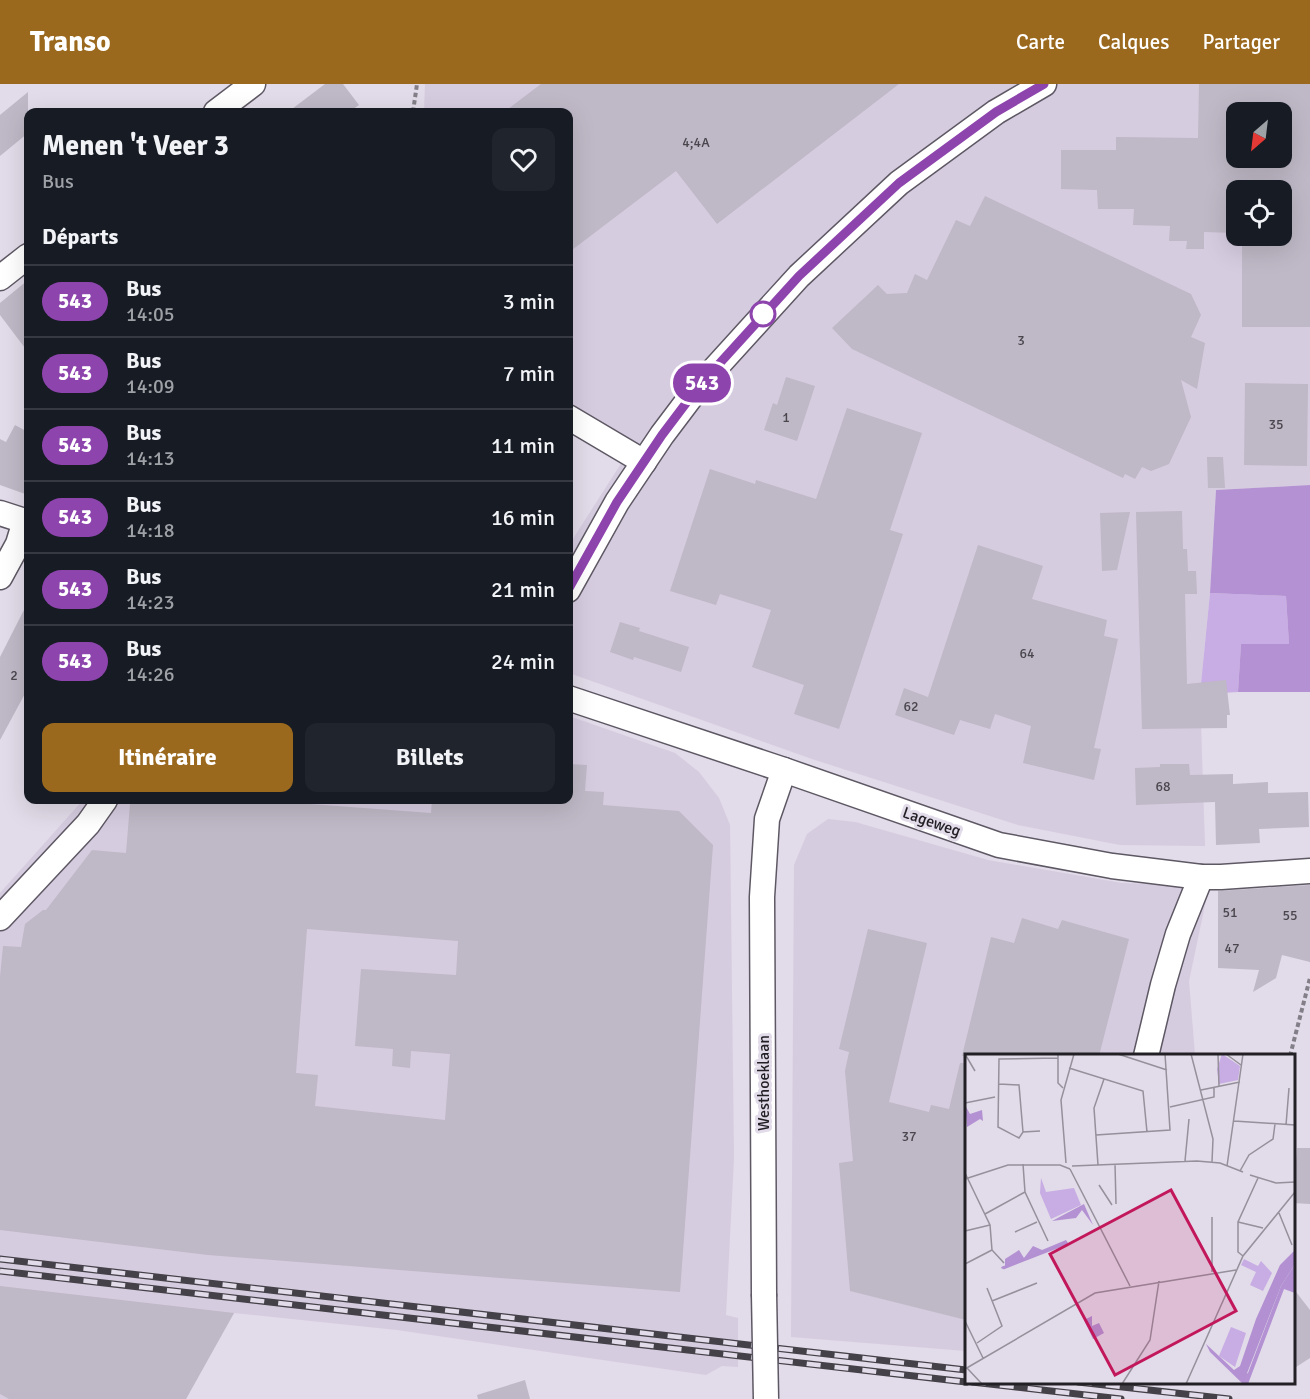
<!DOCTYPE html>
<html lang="fr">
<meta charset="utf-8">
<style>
body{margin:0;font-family:Signika,sans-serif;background:#20242c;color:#f1f3f6;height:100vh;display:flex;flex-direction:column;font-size:22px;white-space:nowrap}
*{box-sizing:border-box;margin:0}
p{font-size:20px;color:#9ea1a6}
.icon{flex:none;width:33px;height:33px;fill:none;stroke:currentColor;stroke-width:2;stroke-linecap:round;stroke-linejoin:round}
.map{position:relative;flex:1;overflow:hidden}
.sheet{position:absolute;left:24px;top:24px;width:549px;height:696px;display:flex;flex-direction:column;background:#171b24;border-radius:12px;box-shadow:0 6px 24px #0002}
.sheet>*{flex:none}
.badge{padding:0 12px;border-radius:20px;font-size:21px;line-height:39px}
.needle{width:39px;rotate:208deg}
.fabs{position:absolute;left:1226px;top:18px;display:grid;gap:12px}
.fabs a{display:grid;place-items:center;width:66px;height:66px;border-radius:12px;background:#171b24;box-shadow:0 6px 24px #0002;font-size:30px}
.map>.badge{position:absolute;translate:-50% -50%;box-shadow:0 0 0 3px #fff}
h2{padding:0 18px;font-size:22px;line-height:54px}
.round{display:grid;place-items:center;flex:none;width:63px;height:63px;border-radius:12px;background:#20242c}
.summary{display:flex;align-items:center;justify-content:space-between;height:102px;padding:0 18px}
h1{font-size:28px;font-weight:700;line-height:45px}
.button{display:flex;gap:12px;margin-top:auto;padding:12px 18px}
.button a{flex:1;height:69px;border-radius:12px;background:#9b691d;color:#fff;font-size:24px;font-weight:700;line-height:69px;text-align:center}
.button a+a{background:#20242c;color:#f1f3f6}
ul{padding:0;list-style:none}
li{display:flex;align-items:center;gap:18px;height:72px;padding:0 18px;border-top:2px solid #363941}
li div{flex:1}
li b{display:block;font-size:22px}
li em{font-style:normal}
li .badge{min-width:66px;font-weight:700;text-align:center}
header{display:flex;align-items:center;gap:36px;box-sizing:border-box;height:84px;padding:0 30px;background:#9b691d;color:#fff}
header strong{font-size:28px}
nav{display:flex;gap:33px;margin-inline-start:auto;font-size:21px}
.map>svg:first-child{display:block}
</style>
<header>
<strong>Transo</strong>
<nav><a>Carte</a><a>Calques</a><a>Partager</a></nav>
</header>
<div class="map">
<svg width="1310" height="1315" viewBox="0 0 1310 1315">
<rect width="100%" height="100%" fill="#e2dbe9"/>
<g fill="#d6cce0" fill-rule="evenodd">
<path d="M425 0H1310V401L1216 406 1210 509 1200 610 1205 762 1120 761 1018 741 812 675 569 589V461L631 364 569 325 568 28H424ZM1236 28H1281V74H1236ZM1236 106H1281V152H1236Z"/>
<path d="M569 632 675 669 699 688 719 714 730 741 734 1074 726 1231 738 1234V1283L722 1282 706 1291 397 1246 234 1229 186 1315H0V809L83 716H568Z"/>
<path d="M828 735 855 738 988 776 1122 799 1209 802 1189 897 1195 971 966 972V1267L791 1253 794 781 807 750Z"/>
</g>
<path fill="#c8ace4" d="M1210 509 1286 512 1289 560H1241L1238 608 1200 610Z"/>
<path fill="#b391d2" d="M1310 401V608H1238L1241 560H1289L1286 512 1210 509 1216 406Z"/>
<g fill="#bfb8c6" fill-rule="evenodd">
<path d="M325 0H343L359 21 349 28H288Z"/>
<path d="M541 0H899L717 140 676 87 568 169V28H504Z"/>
<path d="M1199 0H1310V243H1242V152H1281V106H1236V149L1204 148V165H1186L1187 157H1169L1170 142 1133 141 1134 125H1098L1097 106 1061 105V66H1116V53L1198 54ZM1236 28H1281V74H1236Z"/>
<path d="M28 8V49L0 72V31Z"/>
<path d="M985 112 1191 210 1201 231 1191 253 1205 259 1197 305 1181 296 1191 333 1169 380 1151 387 1142 383 1135 395 1125 390 1123 394 852 265 832 244 878 201 887 210 907 209 915 190 927 196 956 136 970 142Z"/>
<path d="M28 196V268L0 231V219Z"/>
<path d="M786 293 815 302 797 357 764 346 773 319 777 321Z"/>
<path d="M1245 299 1308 300 1307 382 1244 381Z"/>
<path d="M847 324 922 349 890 446 903 450 839 645 794 630 804 601 752 583 771 526 720 510 716 521 670 507 710 385 755 400 756 396 816 415Z"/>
<path d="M15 341 28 348V411L0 401V355L6 358Z"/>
<path d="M1207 373H1223L1225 404H1208Z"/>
<path d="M1182 427 1183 465H1187L1188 487H1196L1197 510H1185L1187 600 1226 596 1230 631H1227V644L1142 645 1136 428Z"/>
<path d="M1130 428 1117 486 1102 487 1100 429Z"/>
<path d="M978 461 1043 482 1032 515 1107 536 1104 552 1118 555 1094 664 1101 665 1094 696 1023 679 1031 642 995 630 990 645 960 636 954 651 895 631 904 604 928 613Z"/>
<path d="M28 518V604L0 656V573Z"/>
<path d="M620 538 640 544 639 547 689 563 681 588 634 573 633 576 610 568Z"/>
<path d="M568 680 587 681 585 707 604 708 603 721 679 727 713 761 680 1208 208 1171 0 1146V893L3 862 21 863 25 840 43 826H46L92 766 126 769 130 720H136V716H256L431 729 432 716H568ZM307 845 458 857 456 891 361 885 355 962 393 965 392 982 410 984 411 967 450 970 445 1036 315 1022 318 991 296 989Z"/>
<path d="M1160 680H1189L1190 691 1233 690V700L1268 698V709L1308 708 1309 743 1259 745 1260 759 1216 761 1215 718 1136 721 1135 684 1160 683Z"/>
<path d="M1310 801V878L1282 871 1276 894 1253 908 1259 886 1218 884V807Z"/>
<path d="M1022 834 1058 845 1062 836 1129 855 1099 972H962L991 853 1014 859Z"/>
<path d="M868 845 927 859 889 1018 929 1028 931 1021 949 1025 960 979H966V1236L850 1207 839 1079 853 1077 845 987 849 968 839 965Z"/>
<path d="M1297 1064H1310V1120L1293 1119Z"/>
<path d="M0 1202 234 1229 186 1315H9L0 1310Z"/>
<path d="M1293 1204 1310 1226V1274L1293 1285Z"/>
<path d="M525 1296 530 1315H478L477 1311Z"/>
</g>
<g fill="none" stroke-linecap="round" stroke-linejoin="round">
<defs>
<g id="minor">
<path d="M216 28 253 0"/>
<path d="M0 194 28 172"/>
<path d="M568 333 644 378"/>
<path d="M0 429 28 438"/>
<path d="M0 493 18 460 25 437"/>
<path d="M568 506 617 418 662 351 699 302 799 192 899 99 996 28 1044 0"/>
<path d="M568 614 784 686 999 761 1112 782 1201 793H1221L1310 787"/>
<path d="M0 834 88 740 105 716"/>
<path d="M1146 972 1163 901 1178 850 1201 793"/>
<path d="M764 1210 762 813 767 735 784 686"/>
</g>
</defs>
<use href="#minor" stroke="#5e5864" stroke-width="27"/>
<g stroke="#837f88" stroke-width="4" stroke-dasharray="4.5 3" stroke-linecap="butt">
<path d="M413 28 417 0"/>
<path d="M1290 972 1310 894"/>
</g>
<use href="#minor" stroke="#fff" stroke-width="24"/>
<defs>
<g id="rail">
<path d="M0 1175 966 1286"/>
<path d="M0 1187 966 1298"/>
<path d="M972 1298 1121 1315"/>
<path d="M1078 1298 1229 1315"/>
</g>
</defs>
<use href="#rail" stroke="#444148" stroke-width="7"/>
<use href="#rail" stroke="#e2dbe9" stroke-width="4.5" stroke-dasharray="14" stroke-linecap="butt"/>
<defs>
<path id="minor-bridge" d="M764 1210 766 1315"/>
</defs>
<use href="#minor-bridge" stroke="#5e5864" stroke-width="27" stroke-linecap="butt"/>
<use href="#minor-bridge" stroke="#fff" stroke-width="24"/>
</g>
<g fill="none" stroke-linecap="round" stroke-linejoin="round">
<defs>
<path id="line" d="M568 506 617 418 662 351 699 302 799 192 899 99 996 28 1044 0"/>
</defs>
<use href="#line" stroke="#fff" stroke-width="14"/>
<use href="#line" stroke="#8e44ad" stroke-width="9"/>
</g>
<circle fill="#fff" stroke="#8e44ad" stroke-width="3" cx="763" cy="230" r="12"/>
<g text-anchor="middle" stroke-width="6" stroke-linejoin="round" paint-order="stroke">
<g font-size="14" fill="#49464d">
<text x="696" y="63">4;4A</text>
<text x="1021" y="261">3</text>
<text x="786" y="338">1</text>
<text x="1276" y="345">35</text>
<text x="1027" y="574">64</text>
<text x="14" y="596">2</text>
<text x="911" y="627">62</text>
<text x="1163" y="707">68</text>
<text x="1230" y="833">51</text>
<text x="1290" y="836">55</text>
<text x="1232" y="869">47</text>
<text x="909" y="1057">37</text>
</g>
<g font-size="16" fill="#222025" stroke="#e2dbe9">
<text transform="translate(932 737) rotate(19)" y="6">Lageweg</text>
<text transform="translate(763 999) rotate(-90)" y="6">Westhoeklaan</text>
</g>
</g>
<g transform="translate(965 970)">
<rect width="330" height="330" fill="#e2dbe9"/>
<path d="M257 0 275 12 273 26 254 30 252 15ZM76 124 81 138 109 134 116 151 86 165 75 139ZM279 205 293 212 296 207 307 219 298 237 285 231 291 218 276 211ZM266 273 281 279 270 313 254 302Z" fill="#c8ace4"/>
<path d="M0 51 5 60 17 56 18 67 15 65 2 73ZM119 150 128 171 117 156 111 164 87 167ZM101 186 103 189 37 215 36 213 40 212V205L54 196 59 204 68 192 77 196ZM330 210V239L319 235 283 330H278L245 298 241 290 269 316 275 312V323L283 319 316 232ZM127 262V272L134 269 139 279 128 285 119 266Z" fill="#b391d2"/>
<path d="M330 196V210L316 232 279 327 275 323V312L291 265 315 211Z" fill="#b290d1"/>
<path fill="none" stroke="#b290d1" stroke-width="3" d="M38 214 102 189"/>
<path fill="none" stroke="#95909b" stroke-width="1.5" d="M0 0 10 17M93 0V29L98 34M153 0 202 16M226 0 248 85 247 108M253 0 254 32M261 0 276 11M104 14 178 37 182 78M34 30 54 31 58 78M236 36 275 28M0 49 30 43M205 53 249 43V34M269 67 330 71M321 71 324 34M75 77 58 78 54 84 33 73 34 5 93 4M131 81 205 76 200 0M220 107 224 65M101 109 96 46 109 0M58 110 60 138 83 187M150 110 151 150M133 111 129 54 139 25M107 112 232 107 255 109 278 118M262 112 278 0M105 115 165 232M275 117 284 101 308 85 310 70M0 119 25 171 27 196 39 209M285 121 311 129 330 128M0 125 43 111H95L105 115M134 131 147 151M314 159 327 191M20 160 60 138M273 168 298 174M0 177 25 171M50 178 72 168M278 202 273 198V168L293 124M0 210 27 196M247 218V163M27 247 72 229M0 267 18 304M12 289 37 272 22 234M2 314 17 330M0 315 130 239 271 216M157 330 185 286 194 227M221 330 278 202 330 138"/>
<path fill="#c2185b" fill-opacity="0.15" stroke="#c2185b" stroke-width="3" d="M206 136 271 257 150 321 85 200Z"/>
<rect width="330" height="330" fill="none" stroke="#222025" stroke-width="3"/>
</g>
</svg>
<div class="fabs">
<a><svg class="needle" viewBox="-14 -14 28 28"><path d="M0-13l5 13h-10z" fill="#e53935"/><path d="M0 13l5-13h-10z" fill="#9ea1a6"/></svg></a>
<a><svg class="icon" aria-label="locate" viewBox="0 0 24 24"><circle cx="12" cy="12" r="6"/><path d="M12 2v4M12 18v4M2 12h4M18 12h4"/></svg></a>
</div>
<b class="badge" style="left:702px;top:299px;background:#8e44ad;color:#fff">543</b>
<section class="sheet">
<div class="summary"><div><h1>Menen 't Veer 3</h1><p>Bus</p></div><a class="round"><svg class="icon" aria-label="heart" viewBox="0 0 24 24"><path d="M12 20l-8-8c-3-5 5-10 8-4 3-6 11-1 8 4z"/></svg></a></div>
<h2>Départs</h2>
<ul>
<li><span class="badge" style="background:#8e44ad;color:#fff">543</span><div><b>Bus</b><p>14:05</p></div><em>3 min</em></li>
<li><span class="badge" style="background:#8e44ad;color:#fff">543</span><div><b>Bus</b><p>14:09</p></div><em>7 min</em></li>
<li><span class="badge" style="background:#8e44ad;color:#fff">543</span><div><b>Bus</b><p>14:13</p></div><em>11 min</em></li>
<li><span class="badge" style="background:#8e44ad;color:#fff">543</span><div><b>Bus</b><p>14:18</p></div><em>16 min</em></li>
<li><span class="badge" style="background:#8e44ad;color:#fff">543</span><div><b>Bus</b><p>14:23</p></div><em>21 min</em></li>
<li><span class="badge" style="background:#8e44ad;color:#fff">543</span><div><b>Bus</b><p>14:26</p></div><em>24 min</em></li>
</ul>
<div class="button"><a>Itinéraire</a><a>Billets</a></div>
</section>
</div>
